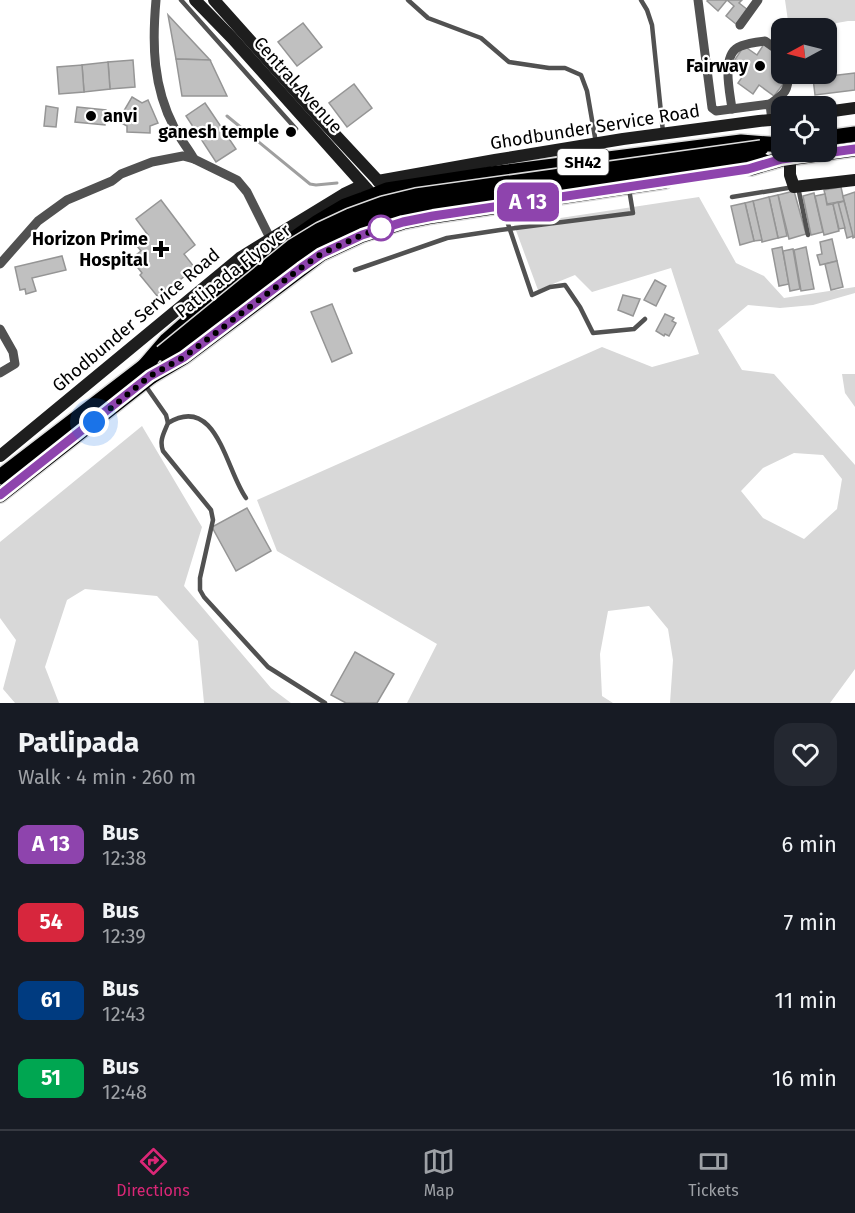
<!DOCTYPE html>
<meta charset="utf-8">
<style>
body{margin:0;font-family:"Fira Sans",sans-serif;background:#242831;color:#f1f3f6;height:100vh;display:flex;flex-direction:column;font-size:22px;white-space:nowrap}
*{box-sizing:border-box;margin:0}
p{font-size:20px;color:#9ea1a6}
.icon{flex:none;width:33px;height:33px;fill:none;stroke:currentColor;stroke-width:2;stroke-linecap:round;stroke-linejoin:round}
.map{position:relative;height:703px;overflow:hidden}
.details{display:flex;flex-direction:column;background:#171b24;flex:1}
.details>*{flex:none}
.badge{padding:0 12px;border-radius:9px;font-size:21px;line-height:39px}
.needle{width:39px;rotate:263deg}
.buttons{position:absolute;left:771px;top:18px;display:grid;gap:12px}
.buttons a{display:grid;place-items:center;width:66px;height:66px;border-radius:12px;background:#171b24;box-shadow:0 2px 4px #0004;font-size:30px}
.you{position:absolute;width:30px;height:30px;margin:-15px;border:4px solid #fff;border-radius:50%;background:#1a73e8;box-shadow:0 0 0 9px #1a73e833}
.map>.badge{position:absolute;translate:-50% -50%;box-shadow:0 0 0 3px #fff}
.round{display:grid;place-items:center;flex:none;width:63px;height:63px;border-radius:18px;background:#242831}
.head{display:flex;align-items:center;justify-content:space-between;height:102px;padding:0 18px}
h1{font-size:28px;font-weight:700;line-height:45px}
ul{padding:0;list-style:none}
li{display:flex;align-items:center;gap:18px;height:78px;padding:0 18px}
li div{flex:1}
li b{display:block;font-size:22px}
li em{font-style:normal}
li .badge{min-width:66px;font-weight:700;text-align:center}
.menu{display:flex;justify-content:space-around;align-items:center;height:84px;border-top:2px solid #363941;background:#171b24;font-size:16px;color:#9ea1a6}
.menu a{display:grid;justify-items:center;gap:3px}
.menu .selected{color:#db2777}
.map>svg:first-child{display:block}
</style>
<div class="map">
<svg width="855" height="703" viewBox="0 0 855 703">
<rect width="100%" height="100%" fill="#fff"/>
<g fill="#d8d8d8" fill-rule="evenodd">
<path d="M785 0H855V21H848L809 28H789Z"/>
<path d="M699 197 736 263 764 276 784 298 855 287V293L813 305 780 308 748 305 718 330 742 370 774 374 855 465V669L830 703H670L673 660 668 629 649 606 608 611 600 654 602 696 613 703H407L437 644 277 551 257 500 602 347 652 367 699 354 671 268 592 292 575 275 538 290 514 225ZM794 453 823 455 842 479 837 509 804 539 763 518 741 491 763 468Z"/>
<path d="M855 374V407L845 393 842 374Z"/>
<path d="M142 426 202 527 184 586 271 688 291 703H204L198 641 157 596 85 589 67 600 45 667 59 703H15L3 689 16 640 0 618V542Z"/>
</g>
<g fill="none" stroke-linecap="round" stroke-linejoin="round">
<path stroke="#9f9f9f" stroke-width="3" d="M227 116 310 184 316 185 337 183"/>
</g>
<g fill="#c0c0c0" stroke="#959595" stroke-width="1.5">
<path d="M708 0H742L739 3 748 10 736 24 726 16 734 6 727 0 718 11 707 1Z"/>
<path d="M168 15 210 60 176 59Z"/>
<path d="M303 23 322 47 297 66 278 42Z"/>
<path d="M764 44 782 57V62L775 71 787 79 774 96 759 85 753 94 738 83 747 70 734 61 744 46 757 55Z"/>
<path d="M176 59 210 60 227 96H182Z"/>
<path d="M133 60 135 87 110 89 108 62Z"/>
<path d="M108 62 110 89 84 92 82 65Z"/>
<path d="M82 65 84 92 59 94 57 67Z"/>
<path d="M855 73V90L815 95 813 78Z"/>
<path d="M354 84 372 108 347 127 329 103Z"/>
<path d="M132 97 142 103 148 100 158 123 150 126V133L127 132V126L118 121Z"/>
<path d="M205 103 236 149 216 162 186 116Z"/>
<path d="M46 106 58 108 56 127 44 126Z"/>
<path d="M77 107 106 110 105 125 75 122Z"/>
<path d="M841 187 844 201 827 204 824 190Z"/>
<path d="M794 191 806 234 789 239 778 195Z"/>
<path d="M855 192V237L853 238 843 196Z"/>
<path d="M814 193 823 232 811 235 803 196Z"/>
<path d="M825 194 827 205 833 204 839 231 824 235 815 196Z"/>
<path d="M778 195 787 236 778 238 769 197Z"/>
<path d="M769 197 778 238 762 242 753 201Z"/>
<path d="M161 200 195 245 184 254 195 268 158 297 140 275 142 273 131 259 141 251 134 242 140 237 142 240 148 235 136 219Z"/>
<path d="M753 201 762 240 754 241 745 203Z"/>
<path d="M844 201 853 236 847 238 838 203Z"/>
<path d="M838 202 845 228 839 229 833 204Z"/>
<path d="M745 203 754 241 740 245 731 206Z"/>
<path d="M832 239 837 261 820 265 817 255 822 254 820 242Z"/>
<path d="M782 247 789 284 779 286 772 249Z"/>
<path d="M806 247 814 289 801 291 794 250Z"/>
<path d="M793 249 800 289 790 291 783 251Z"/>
<path d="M62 256 66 270 32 278 36 291 26 294 25 289 20 290 15 267Z"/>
<path d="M837 261 843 287 831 290 825 264Z"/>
<path d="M655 280 666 286 656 306 644 300Z"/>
<path d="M623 295 640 299 633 316 618 310Z"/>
<path d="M332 304 352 353 332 362 311 312Z"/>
<path d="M665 314 674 318 672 321 676 323 669 336 665 334 664 336 656 331Z"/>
<path d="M247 508 271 551 236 571 212 527Z"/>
<path d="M355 652 394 674 377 703H346L331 695Z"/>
</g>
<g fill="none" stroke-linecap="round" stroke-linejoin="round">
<defs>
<g id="primary">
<path d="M826 138 855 134"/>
<path d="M751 168 782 159 855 149"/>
<path d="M143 368 167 340 235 280 318 222 345 206 372 196 387 190 491 174 741 142 782 145"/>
<path d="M150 377 184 357 321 254 362 235 403 222 433 216 665 181"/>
<path d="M0 477 150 362"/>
<path d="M0 495 158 371"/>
</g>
</defs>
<use href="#primary" stroke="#dbdbdb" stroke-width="18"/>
<g stroke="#515151" stroke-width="4.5">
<path d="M181 0 296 129"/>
<path d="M408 0 428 18 481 38 509 62 549 68H565L581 75 587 91 596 143"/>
<path d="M641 0 647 10 652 25 663 132"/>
<path d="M798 187 808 235"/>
<path d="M732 197 794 187"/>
<path d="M503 209 532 295 550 287 565 285 580 307 593 333 634 329 645 319"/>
<path d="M355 270 447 238 500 230 633 213 629 189"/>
<path d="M145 385 166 415 168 423C164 433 159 440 163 451L211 510 213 520 200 578V590L204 597 268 667 325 703"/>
<path d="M168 423C217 393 226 471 246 498"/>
</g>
<g stroke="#515151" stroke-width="9">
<path d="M156 0C152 45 153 87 174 127 179 138 188 148 194 159"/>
<path d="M698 0 712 108 716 111 770 104 772 121"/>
<path d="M740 25 758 0"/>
<path d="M770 104C784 94 789 91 788 74"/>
<path d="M732 109C730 92 720 53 741 46 748 43 757 42 765 41L782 53"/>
<path d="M0 264 38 221 67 200 112 181 121 174 152 162 183 156 194 159 237 180 247 192 270 238"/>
<path d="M0 329 13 352 15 364 0 373"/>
</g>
<g stroke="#1e1e1e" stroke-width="12">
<path d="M195 0 232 38 368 190"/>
<path d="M214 0 315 113 383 186"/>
<path d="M826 112 855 108"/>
<path d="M790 158V175L794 187 855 180"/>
<path d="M378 181 495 160 623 139 759 121 782 119"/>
<path d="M0 456 241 257 344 194 363 185"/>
</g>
<use href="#primary" stroke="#000" stroke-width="15"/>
<defs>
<g id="primary-bridge">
<path d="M162 353 292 247 320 230 350 216 383 204 416 196 761 148"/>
<path d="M169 361 299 255 326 239 354 225 386 214 418 207 763 161"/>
</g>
</defs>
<use href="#primary-bridge" stroke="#dbdbdb" stroke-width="18" stroke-linecap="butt"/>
<use href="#primary-bridge" stroke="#000" stroke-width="15"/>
</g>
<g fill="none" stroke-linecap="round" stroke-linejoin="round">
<defs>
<path id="line" d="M0 495 150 376 184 357 301 268 321 254 362 235 403 222 433 216 748 169 782 159 855 149"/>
</defs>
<use href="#line" stroke="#fff" stroke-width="14"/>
<use href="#line" stroke="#8e44ad" stroke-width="9"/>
<path stroke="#000" stroke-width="6" stroke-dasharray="0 10.8" d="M94 422 150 376 184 357 301 268 321 254 362 235 381 228"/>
</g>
<g fill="#000" stroke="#fff" stroke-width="2">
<circle cx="760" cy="66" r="6"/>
<circle cx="91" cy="116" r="6"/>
<circle cx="291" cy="132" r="6"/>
<path d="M158 240h6v6h6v6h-6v6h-6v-6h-6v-6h6z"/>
</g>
<circle fill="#fff" stroke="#8e44ad" stroke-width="3" cx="381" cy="228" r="12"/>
<g text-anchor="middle" stroke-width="4.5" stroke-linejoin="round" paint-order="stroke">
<rect fill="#fff" stroke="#4c4c4c" stroke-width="1.5" x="557.5" y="149" width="51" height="26" rx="4.5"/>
<g font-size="16" font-weight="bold" fill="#000">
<text x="583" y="168">SH42</text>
</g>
<g font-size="18" font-weight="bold" fill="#000" stroke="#fff" text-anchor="end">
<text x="748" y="72">Fairway</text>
<text x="103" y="122" text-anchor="start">anvi</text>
<text x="279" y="138">ganesh temple</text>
<text x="148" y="245">Horizon Prime<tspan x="148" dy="21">Hospital</tspan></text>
</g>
<g font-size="18" fill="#000" stroke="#fff">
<text transform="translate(298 85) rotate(48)" y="6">Central Avenue</text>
<text transform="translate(595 127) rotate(-9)" y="6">Ghodbunder Service Road</text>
<text transform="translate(233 271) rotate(-38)" y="6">Patlipada Flyover</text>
<text transform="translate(136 320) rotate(-40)" y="6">Ghodbunder Service Road</text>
</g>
</g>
</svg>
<div class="buttons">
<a><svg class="needle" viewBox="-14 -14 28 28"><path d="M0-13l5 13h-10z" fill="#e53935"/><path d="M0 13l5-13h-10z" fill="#9ea1a6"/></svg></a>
<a><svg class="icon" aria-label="locate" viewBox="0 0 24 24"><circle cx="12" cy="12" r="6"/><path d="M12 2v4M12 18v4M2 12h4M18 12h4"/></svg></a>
</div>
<div class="you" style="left:94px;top:422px"></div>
<b class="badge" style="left:528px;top:202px;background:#8e44ad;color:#fff">A 13</b>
</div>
<section class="details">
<div class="head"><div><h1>Patlipada</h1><p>Walk · 4 min · 260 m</p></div><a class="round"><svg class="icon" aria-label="heart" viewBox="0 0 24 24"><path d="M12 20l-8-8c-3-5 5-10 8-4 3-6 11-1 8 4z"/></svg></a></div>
<ul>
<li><span class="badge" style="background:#8e44ad;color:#fff">A 13</span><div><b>Bus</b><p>12:38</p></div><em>6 min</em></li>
<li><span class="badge" style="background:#d7263d;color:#fff">54</span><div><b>Bus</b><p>12:39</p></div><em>7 min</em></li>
<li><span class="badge" style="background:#003b80;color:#fff">61</span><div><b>Bus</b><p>12:43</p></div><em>11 min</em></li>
<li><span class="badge" style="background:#00a651;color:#fff">51</span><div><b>Bus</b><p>12:48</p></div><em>16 min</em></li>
</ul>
</section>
<nav class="menu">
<a class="selected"><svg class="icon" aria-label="directions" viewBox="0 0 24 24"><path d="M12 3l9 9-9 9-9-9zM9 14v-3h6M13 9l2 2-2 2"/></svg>Directions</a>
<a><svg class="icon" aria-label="map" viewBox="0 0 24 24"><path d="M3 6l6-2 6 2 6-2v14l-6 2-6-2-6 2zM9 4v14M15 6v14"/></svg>Map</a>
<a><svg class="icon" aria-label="tickets" viewBox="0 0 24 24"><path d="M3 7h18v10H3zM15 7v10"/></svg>Tickets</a>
</nav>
